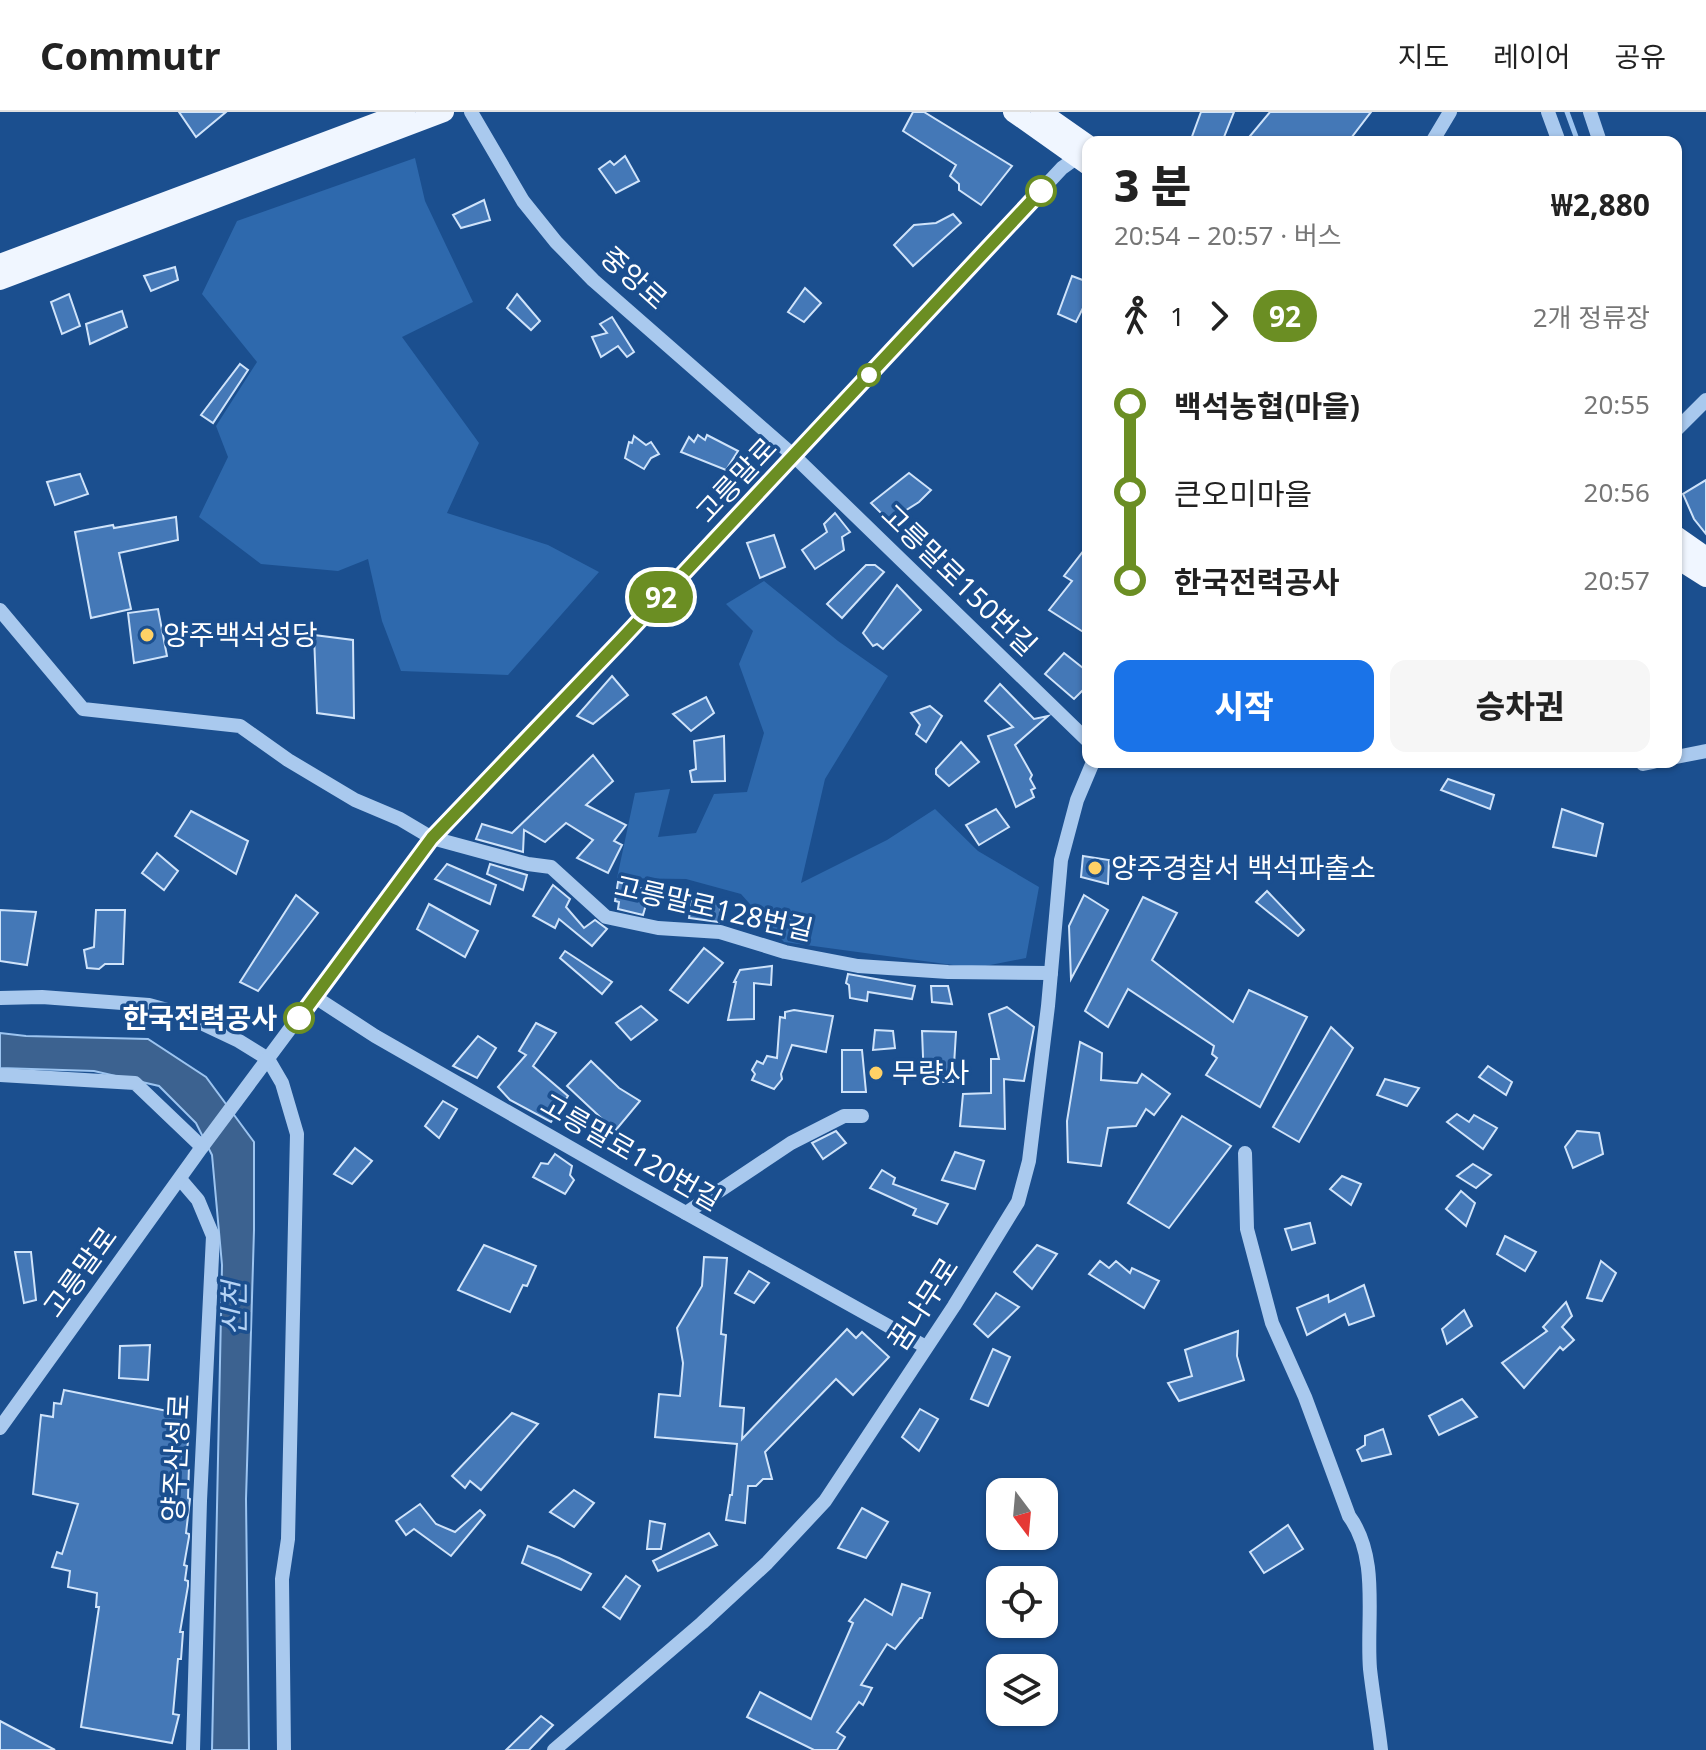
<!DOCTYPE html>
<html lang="ko">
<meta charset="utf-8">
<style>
body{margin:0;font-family:"Noto Sans","Noto Sans KR",sans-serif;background:#f6f6f6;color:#222;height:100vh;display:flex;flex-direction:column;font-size:30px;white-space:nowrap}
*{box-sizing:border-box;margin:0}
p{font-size:26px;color:#767676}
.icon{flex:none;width:44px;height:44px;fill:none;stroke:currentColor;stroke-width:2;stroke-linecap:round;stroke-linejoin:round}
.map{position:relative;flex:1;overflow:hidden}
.sheet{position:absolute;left:1082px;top:24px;width:600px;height:632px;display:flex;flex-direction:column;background:#fff;border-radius:16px;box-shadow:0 2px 6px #0004}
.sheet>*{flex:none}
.badge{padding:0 16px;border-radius:26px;font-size:28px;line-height:52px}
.needle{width:52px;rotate:164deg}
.tools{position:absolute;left:986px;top:1366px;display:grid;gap:16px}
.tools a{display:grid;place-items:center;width:72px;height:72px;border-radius:16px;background:#fff;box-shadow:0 2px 6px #0004;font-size:40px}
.map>.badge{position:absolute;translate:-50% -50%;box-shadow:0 0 0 4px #fff}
.legs{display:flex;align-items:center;gap:12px;height:88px;padding:0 32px;font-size:26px}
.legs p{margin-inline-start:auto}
.overview{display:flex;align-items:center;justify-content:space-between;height:136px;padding:0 32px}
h1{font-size:44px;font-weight:800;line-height:60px}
.primary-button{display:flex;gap:16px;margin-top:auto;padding:16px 32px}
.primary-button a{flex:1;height:92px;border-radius:16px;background:#1a73e8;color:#fff;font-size:32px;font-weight:800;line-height:92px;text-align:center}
.primary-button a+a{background:#f6f6f6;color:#222}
ul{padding:0 32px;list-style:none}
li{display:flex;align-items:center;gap:28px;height:88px;font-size:30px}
li i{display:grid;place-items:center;width:12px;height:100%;margin:0 10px;background:currentColor}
li i::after{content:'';width:20px;height:20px;margin:-10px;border:6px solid;border-radius:50%;background:#fff}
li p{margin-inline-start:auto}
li:first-child i{background:linear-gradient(#0000 50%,currentColor 0)}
li:last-child i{background:linear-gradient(currentColor 50%,#0000 0)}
header{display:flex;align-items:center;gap:48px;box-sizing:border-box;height:112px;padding:0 40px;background:#fff;border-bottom:2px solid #e0e0e0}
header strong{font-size:38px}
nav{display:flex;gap:44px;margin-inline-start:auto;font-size:28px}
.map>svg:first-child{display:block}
</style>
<header>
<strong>Commutr</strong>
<nav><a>지도</a><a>레이어</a><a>공유</a></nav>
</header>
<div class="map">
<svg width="1706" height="1638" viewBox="0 0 1706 1638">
<rect width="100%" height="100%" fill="#1b4f8f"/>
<g fill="#2e69ad">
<path d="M415 46 425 89 473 190 402 225 479 331 447 401 548 433 599 460 508 563 401 559 382 509 368 447 338 459 261 452 199 405 228 345 216 314 257 250 202 182 237 109Z"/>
<path d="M764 469 838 529 888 564 825 667 801 771 887 728 935 697 978 739 1039 775 1026 846 975 856 784 830 741 782 686 767 617 766 635 681 670 677 658 725 696 721 714 682 747 680 764 621 739 552 753 519 726 492Z"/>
</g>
<path fill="#3c6290" stroke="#9cc4f0" stroke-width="2" d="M0 921 26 924 148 927 206 965 254 1030V1118L246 1387 249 1638H212L222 1153 212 1043 196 1011 159 974 94 959 0 956Z"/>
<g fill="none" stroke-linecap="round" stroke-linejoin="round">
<path stroke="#9cc4f0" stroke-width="5" d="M1567 0 1578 30"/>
</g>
<g fill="#4478b7" stroke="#cfe3fa" stroke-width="2">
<path d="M179 0H226L196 25Z"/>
<path d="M913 0H924L1012 54 981 93 959 78V72L950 64 956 53 903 19Z"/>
<path d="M1201 0H1234L1222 30H1190Z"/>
<path d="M1270 0H1371L1348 30H1245Z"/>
<path d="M625 44 639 69 616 81 599 57 610 49 614 53Z"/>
<path d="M484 88 490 108 461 116 453 103Z"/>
<path d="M953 102 961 111 913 154 894 133 914 113 936 111Z"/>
<path d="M175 155 178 168 151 179 144 164Z"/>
<path d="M1072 164 1088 170V186L1076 210 1058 202Z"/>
<path d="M805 176 821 191 804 210 788 200Z"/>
<path d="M69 182 80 214 62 222 51 190Z"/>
<path d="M517 182 540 209 531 218 507 196Z"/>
<path d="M122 199 127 215 90 232 86 212Z"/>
<path d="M612 205 634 240 627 245 618 234 601 245 592 225 607 221 600 212Z"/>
<path d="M240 252 248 258 213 311 201 303Z"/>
<path d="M698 323 705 328 707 323 738 339 726 358 681 340 689 325 694 330Z"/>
<path d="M634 324 646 333 651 330 659 342 651 346 644 357 625 346 629 330 632 331Z"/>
<path d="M909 361 931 378 919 390 889 409 871 391Z"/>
<path d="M80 362 88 382 55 393 47 370Z"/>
<path d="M1706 368V422L1694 407 1683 382Z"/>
<path d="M835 401 850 420 842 425 844 438 815 457 802 438 827 420 824 412Z"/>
<path d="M176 405 178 428 119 441 131 497 91 506 75 420 113 413 114 416Z"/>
<path d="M774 423 785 455 760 466 747 431Z"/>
<path d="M1088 433V523L1049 498 1072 469 1064 464Z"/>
<path d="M866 453H875L884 460 842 506 827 492Z"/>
<path d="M897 473 921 498 883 537 877 532 873 534 863 521Z"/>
<path d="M158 497 167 544 134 551 128 501Z"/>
<path d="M314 523 353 528 354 606 317 601Z"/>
<path d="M1064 541 1088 560V573L1074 587 1045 562Z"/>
<path d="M612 564 628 583 593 612 577 604Z"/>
<path d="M1000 572 1034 607 1048 604 1015 633 1032 663 1030 667 1035 676 1031 678 1034 685 1016 695 988 624 1013 615 985 589Z"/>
<path d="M706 585 714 601 691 619 673 602Z"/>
<path d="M930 594 942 604 926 630 916 622 920 613 911 601Z"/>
<path d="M724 624 725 669 692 670 690 659 696 657 694 629Z"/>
<path d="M961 630 979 650 949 674 936 662V657Z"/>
<path d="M593 643 613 669 586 693 626 713 614 729 622 733 608 761 577 746 593 728 566 711 545 730 524 718 523 740 476 727 482 712 512 721Z"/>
<path d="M1448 667 1494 683 1490 697 1441 678Z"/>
<path d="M996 697 1009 715 979 733 966 713Z"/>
<path d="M1562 697 1603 712 1596 744 1553 735Z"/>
<path d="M191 699 248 729 236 762 175 724Z"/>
<path d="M157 741 178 759 164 778 142 761Z"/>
<path d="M1083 744 1109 748 1108 772 1081 765Z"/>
<path d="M447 752 496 773 490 792 435 767Z"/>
<path d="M490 752 527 763 523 778 487 762Z"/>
<path d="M618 770 650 779 643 803 618 797 619 790 615 789Z"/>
<path d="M553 773 570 787 566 795 584 816 595 808 607 817 592 834 559 807 555 816 533 804Z"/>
<path d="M1267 779 1304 818 1298 824 1256 790Z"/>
<path d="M296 783 318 801 258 879 240 870Z"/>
<path d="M1084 783 1108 798 1071 867 1069 814Z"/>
<path d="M693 785 721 792 719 810 689 806Z"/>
<path d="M1143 785 1177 801 1152 848 1233 910 1249 878 1307 905 1260 995 1206 963 1217 946 1212 942 1214 934 1128 877 1108 915 1085 899Z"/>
<path d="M429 792 478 819 465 845 417 817Z"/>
<path d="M0 798 36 800 27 853 0 849Z"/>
<path d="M96 798H125L123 852H105L99 857 87 856 84 838 94 835Z"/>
<path d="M704 836 723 851 688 891 670 878Z"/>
<path d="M565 839 612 870 602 882 560 846Z"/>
<path d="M772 854 771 873 754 871V907L728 908 736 870H734L740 858Z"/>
<path d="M848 862 915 874 912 887 868 880 867 889 850 886 849 873 846 871Z"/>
<path d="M931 874H948L952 892 932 890Z"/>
<path d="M641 894 657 908 631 928 616 911Z"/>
<path d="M1007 895 1034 915 1024 969 1004 967 1005 1017 960 1014 963 982 991 981V947H999L989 902Z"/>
<path d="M794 898 833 904 826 940 792 933 781 962 782 967 774 977 752 968 755 962 752 958 757 949 763 952 767 944 777 946 780 905 785 906V900Z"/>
<path d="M536 911 556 921 533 954 568 984 551 1010 510 988 498 975 526 943 519 939Z"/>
<path d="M1331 915 1353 936 1299 1030 1273 1015Z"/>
<path d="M875 918 893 919 895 936 873 938Z"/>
<path d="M922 919 956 920 953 970H924Z"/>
<path d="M478 924 496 936 477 966 453 954Z"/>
<path d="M1080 930 1102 941 1101 968 1137 971 1142 962 1170 982 1154 1003 1146 997 1136 1014 1108 1016 1101 1054 1068 1050 1067 1009Z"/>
<path d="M842 938H862L866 980H842Z"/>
<path d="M591 949 619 976 640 989 615 1019 567 974Z"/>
<path d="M1488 954 1512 970 1506 983 1479 965Z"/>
<path d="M1385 967 1419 976 1407 994 1377 983Z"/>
<path d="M443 989 457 997 439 1026 425 1014Z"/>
<path d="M1457 1002 1469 1010 1474 1003 1497 1016 1483 1037 1447 1010Z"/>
<path d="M1182 1004 1231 1034 1169 1116 1128 1091Z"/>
<path d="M836 1019 846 1031 823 1047 812 1031Z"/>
<path d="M1577 1019 1599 1021 1603 1042 1573 1056 1565 1035Z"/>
<path d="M355 1036 372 1049 352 1072 334 1062Z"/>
<path d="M955 1040 984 1049 975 1077 942 1068Z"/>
<path d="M555 1042 572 1054 570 1063 574 1068 565 1082 533 1065 541 1051 548 1052Z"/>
<path d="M1473 1052 1491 1063 1476 1076 1457 1064Z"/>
<path d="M882 1058 895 1066 893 1072 948 1092 937 1112 913 1103 916 1097 870 1076Z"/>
<path d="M1342 1064 1361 1072 1351 1093 1330 1077Z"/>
<path d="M1461 1079 1475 1091 1466 1114 1446 1097Z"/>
<path d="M1310 1111 1315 1131 1292 1138 1285 1117Z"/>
<path d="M1505 1124 1536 1140 1525 1159 1497 1142Z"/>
<path d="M484 1133 536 1154 527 1174 523 1173 510 1200 458 1178Z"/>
<path d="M1037 1133 1057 1142 1032 1177 1014 1160Z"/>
<path d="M15 1140H31L36 1188 24 1191Z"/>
<path d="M704 1145 727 1146 721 1222 726 1223 720 1294 744 1296 742 1327 847 1217 856 1226 862 1220 889 1245 853 1283 836 1267 765 1340 772 1367H763L756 1374H748L745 1411 726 1408 730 1383H732L737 1332 655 1325 659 1282 680 1284 683 1251 677 1216 702 1174Z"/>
<path d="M1100 1149 1109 1156 1116 1149 1130 1161 1132 1156 1159 1169 1144 1196 1089 1162Z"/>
<path d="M1601 1149 1616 1161 1602 1189 1587 1186Z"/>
<path d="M749 1159 769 1171 754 1191 735 1181Z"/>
<path d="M1364 1173 1374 1204 1349 1213 1345 1202 1307 1223 1297 1196 1328 1183 1329 1190Z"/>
<path d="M996 1181 1019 1195 988 1225 974 1212Z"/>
<path d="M1566 1190 1572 1204 1562 1215 1574 1228 1563 1238 1560 1235 1524 1276 1502 1251 1547 1219 1543 1215Z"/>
<path d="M1464 1198 1472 1214 1447 1232 1442 1217Z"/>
<path d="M1238 1219 1237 1244 1244 1268 1179 1289 1168 1271 1192 1264 1185 1238Z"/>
<path d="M150 1233 148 1268 119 1266 120 1234Z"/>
<path d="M993 1237 1010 1245 988 1294 971 1287Z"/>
<path d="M64 1278 187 1303 183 1318 190 1320 184 1352 189 1354 188 1386 190 1387 186 1421 189 1422V1425L184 1453 187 1454 185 1468 188 1469V1474L180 1520H183L181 1547H178L173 1602 179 1603 172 1631 81 1615 99 1495H96L97 1481 68 1475 70 1459 52 1455 57 1440 62 1442 78 1392 33 1382 41 1303 53 1305 54 1291 61 1292Z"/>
<path d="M1462 1287 1477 1305 1439 1323 1429 1304Z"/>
<path d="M920 1297 938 1307 919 1339 902 1325Z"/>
<path d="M512 1301 538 1312 481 1378 470 1369 465 1376 452 1364Z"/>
<path d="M1383 1317 1391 1342 1362 1349 1357 1338 1365 1333V1324Z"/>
<path d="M574 1378 594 1391 574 1415 550 1400Z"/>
<path d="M420 1392 436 1412 455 1420 480 1398 485 1403 451 1444 414 1417 406 1423 396 1409Z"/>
<path d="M862 1396 888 1410 866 1446 838 1436Z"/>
<path d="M650 1409 665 1412 661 1437H647Z"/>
<path d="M1288 1413 1303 1437 1264 1461 1250 1440Z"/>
<path d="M709 1421 717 1433 658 1459 653 1449Z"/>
<path d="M528 1434 559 1446 591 1462 581 1478 522 1451Z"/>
<path d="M626 1464 640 1474 620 1507 603 1495Z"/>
<path d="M902 1472 930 1481 922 1506H920L895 1537 887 1532 861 1573 872 1576 863 1593 859 1590 837 1620 845 1625 837 1638H814L747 1605 760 1580 811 1607 853 1511 849 1509 865 1487 892 1503Z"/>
<path d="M541 1604 553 1613 529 1638H506Z"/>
<path d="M0 1609 55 1638H0Z"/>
</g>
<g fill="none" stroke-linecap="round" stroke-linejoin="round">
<g stroke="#a9c9ee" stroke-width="14">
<path d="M471 0 523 89 556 130 593 168 794 344 1088 629"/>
<path d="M1548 0 1559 30"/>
<path d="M1590 0 1600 30"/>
<path d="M1432 30 1450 0"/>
<path d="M1676 318 1706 288"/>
<path d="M0 498 83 597 240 614 288 648 355 688 400 707 432 726 528 752 551 755 606 805 658 816 720 820 785 840 858 854 948 860 1051 861"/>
<path d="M1676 645 1706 639"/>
<path d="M1643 650V652L1653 650"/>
<path d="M315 885 375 924 632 1071 926 1235"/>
<path d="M0 886 42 885 149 893 182 902 239 929 268 947 282 971 297 1022 288 1427 282 1467 284 1638"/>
<path d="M0 963 135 971 202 1035"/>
<path d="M1245 1041 1247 1117 1272 1211 1305 1285 1349 1404C1380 1446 1366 1507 1370 1557 1373 1584 1378 1611 1381 1638"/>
<path d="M180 1067 198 1088 213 1124 200 1389 193 1638"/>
<path d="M686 1101 791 1031 844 1004H862"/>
<path d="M0 1316 202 1035 432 726 602 548 1062 56 1076 46"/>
<path d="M554 1638 702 1511 767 1451 825 1389 954 1194 1018 1090 1029 1049 1048 894 1061 748 1077 688 1093 650"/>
</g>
<g stroke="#f0f6ff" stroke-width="20">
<path d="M1013 0 1088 53"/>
<path d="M1041 0 1088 33"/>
<path d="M0 152 405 0"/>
<path d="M0 168 444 0"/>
<path d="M1676 424 1706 445"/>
<path d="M1676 446 1706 465"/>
</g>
</g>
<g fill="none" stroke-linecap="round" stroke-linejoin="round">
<defs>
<path id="line-1" d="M299 906 432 726 622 527 1041 79"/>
</defs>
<use href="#line-1" stroke="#fff" stroke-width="18"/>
<use href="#line-1" stroke="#6b8e23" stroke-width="12"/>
</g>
<g fill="#fff" stroke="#6b8e23" stroke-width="4">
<circle cx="1041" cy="79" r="14"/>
<circle cx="869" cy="263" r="10"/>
<circle cx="299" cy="906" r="14"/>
</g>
<g fill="#ffd166" stroke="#1b4f8f" stroke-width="3">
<circle cx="147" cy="523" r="8"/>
<circle cx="1095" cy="756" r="8"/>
<circle cx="876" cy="961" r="8"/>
</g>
<g text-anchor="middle" stroke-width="7" stroke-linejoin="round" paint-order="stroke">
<g font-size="28" fill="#fff" stroke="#1b4f8f">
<text transform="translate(634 166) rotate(42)" y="10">중앙로</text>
<text transform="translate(736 368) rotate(-47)" y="10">고릉말로</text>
<text transform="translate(959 468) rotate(44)" y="10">고릉말로150번길</text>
<text transform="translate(714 796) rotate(13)" y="10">고릉말로128번길</text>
<text transform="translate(631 1040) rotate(30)" y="10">고릉말로120번길</text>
<text transform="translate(80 1160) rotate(-54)" y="10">고릉말로</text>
<text transform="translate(923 1192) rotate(-57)" y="10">꿈나무로</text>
<text transform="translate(176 1346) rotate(-87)" y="10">양주산성로</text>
</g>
<g font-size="28" fill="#fff" stroke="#1b4f8f" text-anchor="start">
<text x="163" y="533">양주백석성당</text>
<text x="1111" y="766">양주경찰서 백석파출소</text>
<text x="892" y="971">무량사</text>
</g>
<g font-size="28" font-weight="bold" fill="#fff" stroke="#1b4f8f" text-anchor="end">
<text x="277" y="916">한국전력공사</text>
</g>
<g font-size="30" font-style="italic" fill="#b5d3f5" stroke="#1b4f8f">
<text transform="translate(235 1197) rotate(-90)" y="10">신천</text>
</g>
</g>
</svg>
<div class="tools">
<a><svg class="needle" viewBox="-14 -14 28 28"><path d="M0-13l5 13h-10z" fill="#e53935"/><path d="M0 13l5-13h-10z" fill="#767676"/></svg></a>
<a><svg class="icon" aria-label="locate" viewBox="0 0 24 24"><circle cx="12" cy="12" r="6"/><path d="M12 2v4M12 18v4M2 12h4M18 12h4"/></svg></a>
<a><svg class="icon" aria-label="layers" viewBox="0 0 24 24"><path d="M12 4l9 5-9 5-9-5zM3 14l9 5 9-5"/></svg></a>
</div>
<b class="badge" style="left:661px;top:485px;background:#6b8e23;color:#fff">92</b>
<section class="sheet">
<div class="overview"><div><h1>3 분</h1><p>20:54 – 20:57 · 버스</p></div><b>₩2,880</b></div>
<div class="legs"><svg class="icon" aria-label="walk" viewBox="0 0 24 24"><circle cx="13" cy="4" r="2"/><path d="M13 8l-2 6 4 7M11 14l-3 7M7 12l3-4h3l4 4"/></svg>1<svg class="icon" aria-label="forward" viewBox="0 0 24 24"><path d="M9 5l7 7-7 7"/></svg><b class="badge" style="background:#6b8e23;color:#fff">92</b><p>2개 정류장</p></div>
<ul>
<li><i style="color:#6b8e23"></i><b>백석농협(마을)</b><p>20:55</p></li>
<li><i style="color:#6b8e23"></i><span>큰오미마을</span><p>20:56</p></li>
<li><i style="color:#6b8e23"></i><b>한국전력공사</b><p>20:57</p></li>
</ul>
<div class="primary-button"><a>시작</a><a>승차권</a></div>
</section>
</div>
